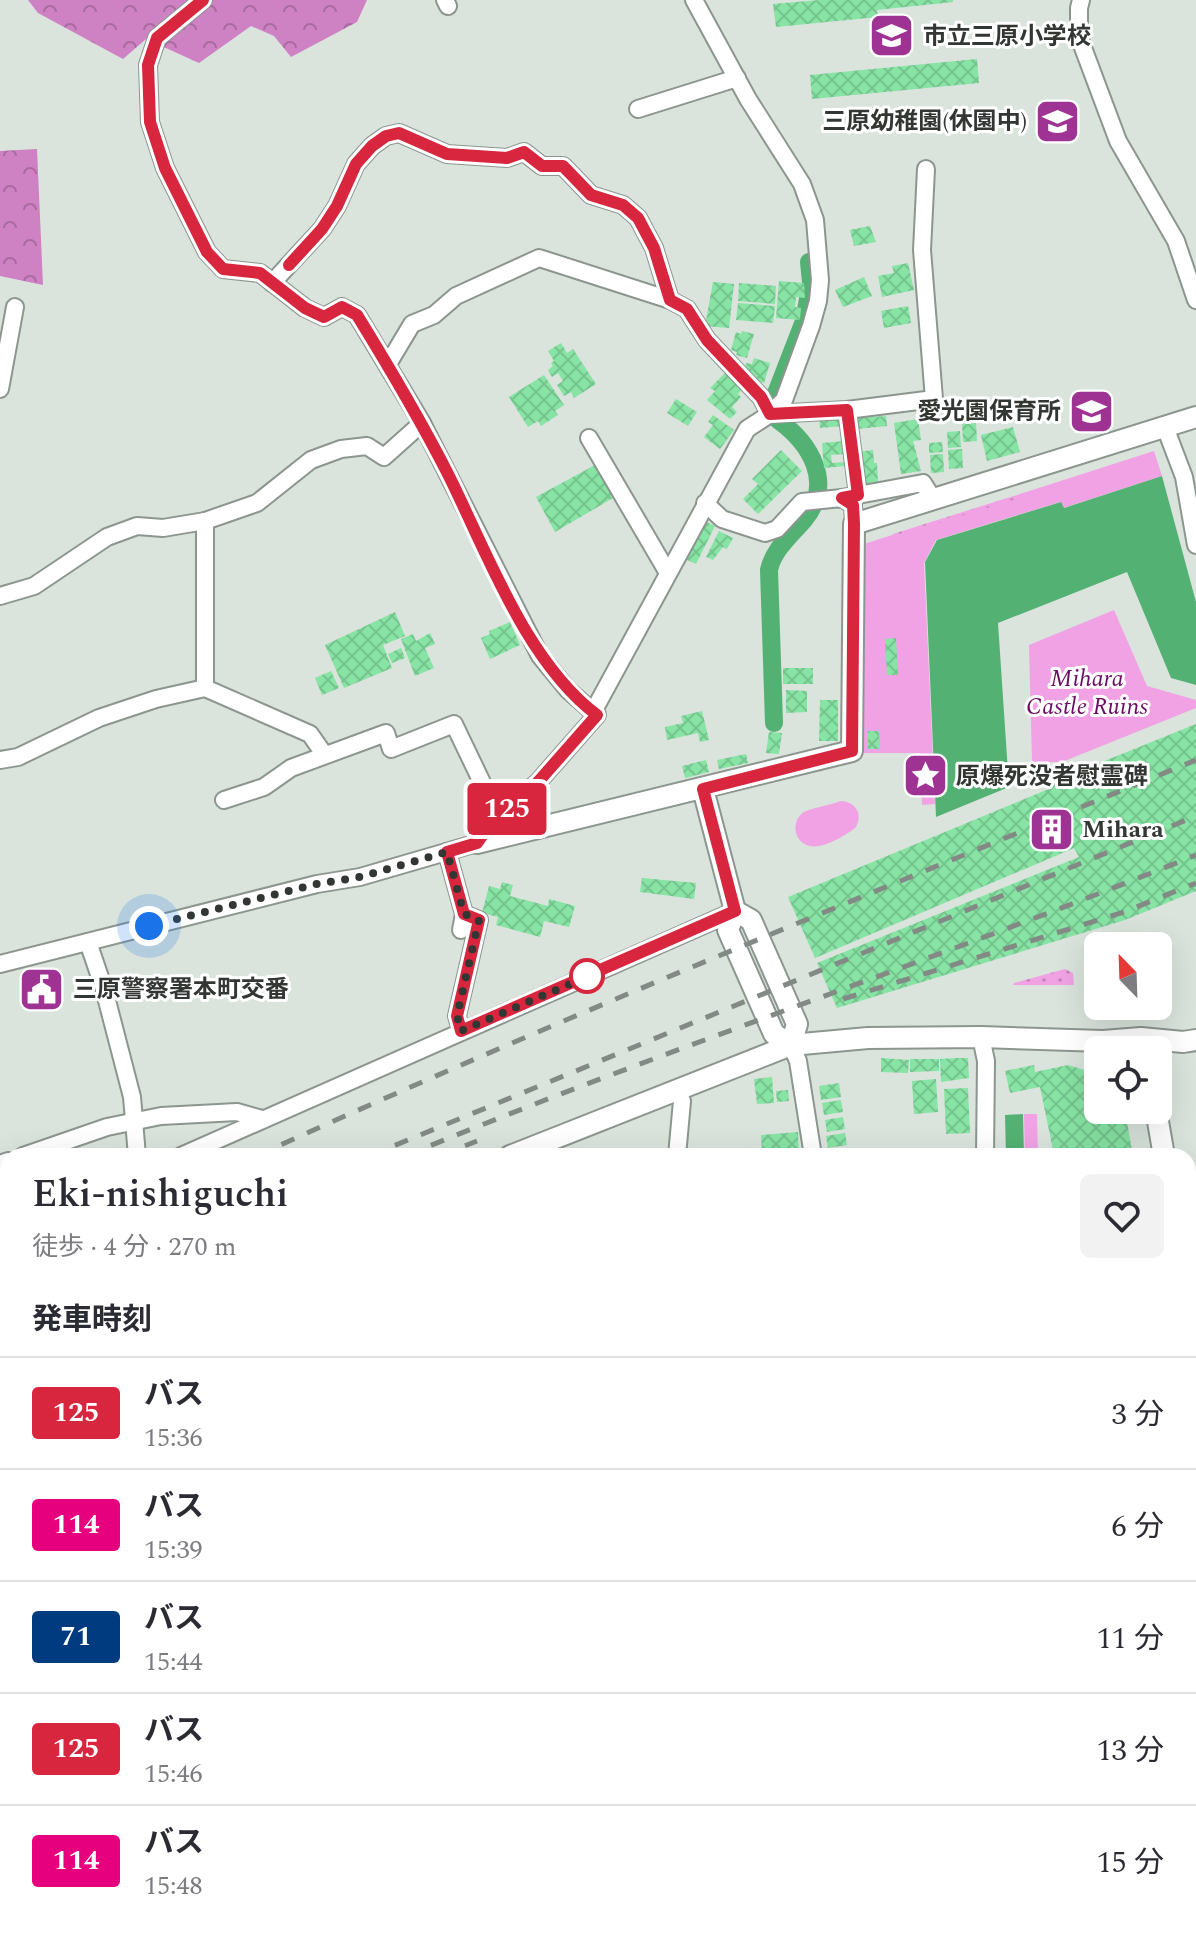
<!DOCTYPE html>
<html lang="ja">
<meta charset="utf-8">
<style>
body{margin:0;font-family:Spectral,"Noto Sans JP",serif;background:#f2f2f3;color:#2b2b33;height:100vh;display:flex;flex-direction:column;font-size:30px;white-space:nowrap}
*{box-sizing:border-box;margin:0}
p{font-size:26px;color:#7c7c81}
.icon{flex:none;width:44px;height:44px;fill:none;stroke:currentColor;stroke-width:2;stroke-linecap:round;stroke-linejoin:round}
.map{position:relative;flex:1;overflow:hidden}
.sheet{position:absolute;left:0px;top:1148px;width:1196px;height:786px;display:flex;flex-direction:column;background:#fff;border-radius:24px 24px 0 0;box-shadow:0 8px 32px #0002}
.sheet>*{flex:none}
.badge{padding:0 16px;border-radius:6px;font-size:28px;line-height:52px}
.needle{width:52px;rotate:337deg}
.fabs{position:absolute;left:1084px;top:932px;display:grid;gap:16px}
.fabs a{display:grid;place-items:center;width:88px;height:88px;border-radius:12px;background:#fff;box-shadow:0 8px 32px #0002;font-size:40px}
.you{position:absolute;width:40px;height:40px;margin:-20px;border:6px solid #fff;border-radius:50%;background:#1a73e8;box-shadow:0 0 0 12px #1a73e833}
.map>.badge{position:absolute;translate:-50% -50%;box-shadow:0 0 0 4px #fff}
h2{padding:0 32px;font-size:30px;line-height:72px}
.round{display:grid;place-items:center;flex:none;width:84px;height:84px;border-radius:12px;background:#f2f2f3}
.overview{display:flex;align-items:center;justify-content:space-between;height:136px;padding:0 32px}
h1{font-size:38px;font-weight:600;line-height:60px}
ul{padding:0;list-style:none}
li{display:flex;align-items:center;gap:24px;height:112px;padding:0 32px;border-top:2px solid #e1e1e2}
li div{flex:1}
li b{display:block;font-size:30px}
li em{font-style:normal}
li .badge{min-width:88px;font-weight:700;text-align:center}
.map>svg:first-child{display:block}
</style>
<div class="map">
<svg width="1196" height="1933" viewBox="0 0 1196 1933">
<defs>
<pattern id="forest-crowns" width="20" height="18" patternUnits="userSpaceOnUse" patternTransform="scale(2)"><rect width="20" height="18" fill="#ce81c3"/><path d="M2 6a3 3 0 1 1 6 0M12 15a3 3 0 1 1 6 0" fill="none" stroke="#a86a9f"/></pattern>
<pattern id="garden-dots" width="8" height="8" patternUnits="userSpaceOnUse" patternTransform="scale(2)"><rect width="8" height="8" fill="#f0a2e5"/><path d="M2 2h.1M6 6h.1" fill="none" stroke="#c385ba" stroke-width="1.8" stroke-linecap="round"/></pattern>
<pattern id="building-cross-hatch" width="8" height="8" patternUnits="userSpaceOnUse" patternTransform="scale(2)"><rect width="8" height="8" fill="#87e4a4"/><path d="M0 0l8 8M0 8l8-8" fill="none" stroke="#75c48e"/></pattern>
</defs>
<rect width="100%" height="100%" fill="#dae4dd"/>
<g fill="#f0a2e5">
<path d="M1154 451 1162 476 1063 508 1060 502 936 540 924 563 935 804 922 805 920 753H862L861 545Z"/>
<path d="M1114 610 1147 686 1196 700V708L1062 762H1032L1029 645Z"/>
<path d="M841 801C856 802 863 814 856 827 847 835 823 849 810 846 794 843 790 821 804 812 815 807 830 805 841 801Z"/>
<path d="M1024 1114H1037L1038 1156H1025Z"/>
</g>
<g fill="url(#forest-crowns)">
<path d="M28 0H367L357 22 291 57 274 36 251 26 199 63 146 39 123 59 38 13Z"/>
<path d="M37 149 43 285 0 276V151Z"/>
</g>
<g fill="url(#garden-dots)">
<path d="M1014 496 1016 499 894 537 893 534Z"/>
<path d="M1065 969 1073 973 1074 985H1013L1014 983Z"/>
</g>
<g fill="#54b174">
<path d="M1162 476 1196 602V685L1171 678 1127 572 998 623 1009 787 936 817 925 562 937 540 1061 502 1064 508Z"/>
<path d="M1023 1114 1024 1156H1006L1005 1115Z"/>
<path d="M1188 1547H1196V1933H1003L1002 1926H1188Z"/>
<path d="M0 1862 8 1865V1926H195L209 1933H0Z"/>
</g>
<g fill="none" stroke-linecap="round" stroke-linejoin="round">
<path stroke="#54b174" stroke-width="18" d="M774 723 769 570C773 550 791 535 804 520 835 483 810 443 778 420L773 401 804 321 811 282 809 262"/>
</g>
<g fill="url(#building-cross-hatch)">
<path d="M819 0H953V2L877 10 878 17 776 27 773 4Z"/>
<path d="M977 59 979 83 812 99 810 75Z"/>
<path d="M870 226 876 242 854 246 850 230Z"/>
<path d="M908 263 914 290 882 297 878 276 894 273 892 266Z"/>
<path d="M864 277 872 296 843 307 835 290Z"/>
<path d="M779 281 804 283 805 298 796 297 795 307 801 308 800 320 776 318Z"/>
<path d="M713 282 734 284 729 328 705 326Z"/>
<path d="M739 283 776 286 775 304 738 301Z"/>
<path d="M738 303 775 306 773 323 736 320Z"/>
<path d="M908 306 911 323 884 328 881 311Z"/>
<path d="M742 331 754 334 747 358 736 355 737 352 731 350 736 332 741 334Z"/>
<path d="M561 343 567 353 573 349 596 384 574 398 571 392 564 396 557 385 563 381 558 373 552 377 548 370 553 366 551 363 554 361 548 351Z"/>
<path d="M754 358 770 363 764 383 750 379 752 375 744 372 746 363 752 364Z"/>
<path d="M727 371 744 387 738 394 741 397 732 407 737 412 730 419 707 400 715 391 710 388Z"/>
<path d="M544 375 564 405 555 411 558 415 541 426 538 421 528 427 509 397Z"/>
<path d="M676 399 697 412 688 426 667 413Z"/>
<path d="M975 403 977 441 963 442 961 404Z"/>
<path d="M938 410 939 421 926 423 925 411Z"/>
<path d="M713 415 734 430 720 449 704 437 713 425 708 422Z"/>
<path d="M886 416 887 426 857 429 856 418Z"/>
<path d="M842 417 843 426 820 428 819 418Z"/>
<path d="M918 419 921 440 913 441 921 471 901 474 894 423Z"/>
<path d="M1013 427 1020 452 987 461 981 435Z"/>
<path d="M960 431 961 447 948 448 947 432Z"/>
<path d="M844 441 845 454 831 455 832 463 845 462V466L824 468 822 443Z"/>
<path d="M942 442 943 452 929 453V443Z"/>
<path d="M962 449 963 468 949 469 948 450Z"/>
<path d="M781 450 802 471 758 514 743 499 758 484 752 479Z"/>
<path d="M873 450 874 463H877L878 483 862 485 857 452Z"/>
<path d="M943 454 944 472 931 473 930 455Z"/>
<path d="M595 465 613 498 555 532 536 497Z"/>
<path d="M702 520 715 526 696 564 683 558Z"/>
<path d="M719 531 733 538 727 549 723 547 713 560 706 557Z"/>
<path d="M395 612 405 636 383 645 392 668 344 688 325 645Z"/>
<path d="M510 622 520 645 490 659 481 638 490 634 489 631Z"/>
<path d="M430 633 435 644 425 648 434 668 415 676 401 639 413 634 416 641Z"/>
<path d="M896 638 898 675H887L885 639Z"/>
<path d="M401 648 405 658 392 663 388 654Z"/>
<rect x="783" y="668" width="30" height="16"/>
<path d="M331 671 339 688 322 695 315 678Z"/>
<path d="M786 690 807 691V712L786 713Z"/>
<path d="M820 700H838V741H819Z"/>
<path d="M702 711 709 740 700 742 698 733 667 740 665 727 683 723 681 716Z"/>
<path d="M1196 724V891L1125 920 837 1008 817 963 1079 857 1074 848 815 958 788 897 1051 788 1050 783Z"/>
<rect x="868" y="731" width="11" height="18"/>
<path d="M769 732 782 733 779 754 766 753Z"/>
<path d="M746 754 748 763 719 769 717 760Z"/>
<path d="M706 760 709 772 685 778 682 766Z"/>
<path d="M642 878 696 883 694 899 640 892Z"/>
<path d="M502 882 513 885 510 896 548 906 549 899 575 906 569 927 544 921 540 937 496 925 498 917 482 913 489 886 500 889Z"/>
<path d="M881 1058 909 1060 908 1073 881 1072Z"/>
<path d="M956 1058H968L969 1078 941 1082 940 1059Z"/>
<path d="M910 1059H939V1071L910 1072Z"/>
<path d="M1034 1065 1035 1072 1068 1065 1098 1074V1110H1125L1133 1156H1044L1043 1152 1053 1150 1040 1087 1010 1093 1005 1071Z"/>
<path d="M772 1077 774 1103 757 1104 754 1079Z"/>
<path d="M936 1079 938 1112 914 1114 912 1081Z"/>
<path d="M839 1083 841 1097 821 1100 819 1086Z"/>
<path d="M968 1088 970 1133 946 1134 944 1089Z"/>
<path d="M788 1090 789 1101 777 1102 776 1091Z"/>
<path d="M841 1100 843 1112 824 1115 822 1103Z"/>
<path d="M843 1117 845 1129 827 1132 825 1120Z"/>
<path d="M798 1132 799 1156H767V1152H762L761 1135Z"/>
<path d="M845 1133 847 1145 828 1148 826 1136Z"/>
<path d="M845 1148 846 1156H829V1149Z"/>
<path d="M858 1148 876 1149 875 1156H857Z"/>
<path d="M894 1150 916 1151V1156H893Z"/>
</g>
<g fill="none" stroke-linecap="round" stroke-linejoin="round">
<defs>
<g id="minor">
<path d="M203 0 157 38 148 65 150 122 165 168 207 252 223 269 260 273 305 308 324 317 342 307 357 315 422 423 540 656 568 690 593 712"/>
<path d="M445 0 448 6"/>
<path d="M1081 0 1079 8V37L1118 141 1176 241 1196 300"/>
<path d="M638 109 737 78"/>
<path d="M272 283 322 229 337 206 356 164 372 146 386 136 399 133 447 154 507 158 524 152 542 166H563L591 195 623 205 638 218 654 248 670 300"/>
<path d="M388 364 412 324 434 315 456 296 539 258 670 300 687 309 707 340 761 397 770 414"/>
<path d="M0 389 15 307"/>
<path d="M847 410 858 495"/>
<path d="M770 414 847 410 934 399 922 250 926 169"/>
<path d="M1165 427 1184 477 1196 545"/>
<path d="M589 438 668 573"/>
<path d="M842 498 923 483 933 499"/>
<path d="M705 503 722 519 765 533 777 529 802 502 842 498 853 505 854 524"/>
<path d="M0 596 34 586 107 537 137 526 163 528 205 521 257 503 311 460 341 449 367 446 384 457 422 423"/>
<path d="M205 688V521"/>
<path d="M0 760 18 757 99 718 156 699 205 688 310 734 324 754"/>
<path d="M224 800 264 787 291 768 386 733 391 749 454 724 498 816"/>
<path d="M447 852 464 914 461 930"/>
<path d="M88 942 104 989 132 1097 137 1156"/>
<path d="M0 964 317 884 360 877 477 843 491 823 538 782 597 715 593 712 747 429 770 414 784 400 811 326 818 301 820 280 815 220 802 184 748 99 694 0"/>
<path d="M461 1031 457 1016 479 920 464 914"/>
<path d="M981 1037 986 1061 985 1156"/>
<path d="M791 1045 798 1061 813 1156"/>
<path d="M23 1156 107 1127 161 1116 237 1112 262 1119"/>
<path d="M181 1156 735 911"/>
<path d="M677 1156 682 1101 677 1089"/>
<path d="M0 1164 8 1161"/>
<path d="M0 1247 8 1243"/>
<path d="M0 1429 8 1409"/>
<path d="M0 1605 8 1603"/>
<path d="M217 1926 232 1933"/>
<path d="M690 1926 743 1933"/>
<path d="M960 1926V1933"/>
<path d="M252 1933 253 1926"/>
<path d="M388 1933 390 1926"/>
</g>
<g id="tertiary">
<path d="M703 789 735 911 728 930 774 1034 791 1045"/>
<path d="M477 843 852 751 854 524 1196 417"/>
<path d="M735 911 751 920 797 1024 791 1045"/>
<path d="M1156 1110 1164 1156"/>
<path d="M510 1156 791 1045 868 1038 981 1037 1103 1041 1141 1038 1183 1042 1196 1040"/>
<path d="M1188 1283 1192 1307 1196 1390"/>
<path d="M0 1381 8 1376"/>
<path d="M838 1926V1933"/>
</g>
<g id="primary">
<path d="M0 1664 8 1675"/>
<path d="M0 1697 8 1701"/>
</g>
<g id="trunk">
<path d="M1188 1459H1196"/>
<path d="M0 1736 8 1726"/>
</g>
</defs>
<use href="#minor" stroke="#8c968f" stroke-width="20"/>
<use href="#tertiary" stroke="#8c968f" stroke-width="24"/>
<use href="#primary" stroke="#bebfbe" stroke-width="30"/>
<use href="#trunk" stroke="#bebfbe" stroke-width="30"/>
<use href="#minor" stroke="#fff" stroke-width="16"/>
<use href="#tertiary" stroke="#fff" stroke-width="20"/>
<use href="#primary" stroke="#d3adcd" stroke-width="26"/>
<use href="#trunk" stroke="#c492bc" stroke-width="26"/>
<g stroke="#838a85" stroke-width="5" stroke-dasharray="14 14" stroke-linecap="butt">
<path d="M843 999 1124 912 1196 883"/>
<path d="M256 1156C566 1015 882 889 1196 760"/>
<path d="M369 1156 1196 816"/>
<path d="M405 1156C666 1048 935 961 1196 855"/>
<path d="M439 1156 477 1141"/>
<path d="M0 1278 8 1274"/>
<path d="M0 1326 8 1322"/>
<path d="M0 1347 8 1343"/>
</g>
</g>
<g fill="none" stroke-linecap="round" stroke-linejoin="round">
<defs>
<path id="line" d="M203 0 157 38 148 65 150 122 165 168 207 252 223 269 260 273 305 308 324 317 342 307 357 315C389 367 420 419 448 474 487 552 526 662 597 715L538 782 491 823 477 843 447 852 464 914 479 920 457 1016 461 1031 735 911 703 789 852 751 854 524 853 505 842 498 858 495 847 410 770 414 761 397 707 340 687 309 670 300 654 248 638 218 623 205 591 195 563 166H542L524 152 507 158 447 154 399 133 386 136 372 146 356 164 337 206 322 229 289 265"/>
</defs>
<use href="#line" stroke="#fff" stroke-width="18"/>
<use href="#line" stroke="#d7263d" stroke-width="12"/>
<path stroke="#333734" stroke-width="8" stroke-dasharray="0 14.4" d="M149 926 317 884 360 877 447 852 464 914 479 920 457 1016 461 1031 593 974 587 976"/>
</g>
<defs>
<symbol id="school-square" viewBox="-11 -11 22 22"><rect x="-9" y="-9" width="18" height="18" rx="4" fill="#9e3394" stroke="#fff"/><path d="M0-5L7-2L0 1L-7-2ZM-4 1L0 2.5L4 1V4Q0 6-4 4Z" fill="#fff"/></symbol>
<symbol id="sight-square" viewBox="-11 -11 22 22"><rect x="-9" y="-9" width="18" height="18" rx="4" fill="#9e3394" stroke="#fff"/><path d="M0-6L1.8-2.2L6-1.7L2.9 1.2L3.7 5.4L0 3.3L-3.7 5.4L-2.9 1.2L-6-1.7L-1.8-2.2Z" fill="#fff"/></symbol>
<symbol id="building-square" viewBox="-11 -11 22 22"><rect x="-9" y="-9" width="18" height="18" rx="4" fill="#9e3394" stroke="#fff"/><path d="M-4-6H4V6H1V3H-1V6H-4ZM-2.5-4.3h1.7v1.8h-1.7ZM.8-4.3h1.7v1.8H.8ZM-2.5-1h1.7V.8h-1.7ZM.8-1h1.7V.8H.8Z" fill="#fff"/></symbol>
<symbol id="civic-square" viewBox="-11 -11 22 22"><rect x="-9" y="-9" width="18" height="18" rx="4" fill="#9e3394" stroke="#fff"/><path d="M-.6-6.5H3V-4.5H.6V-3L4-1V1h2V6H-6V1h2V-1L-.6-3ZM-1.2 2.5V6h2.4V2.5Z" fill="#fff"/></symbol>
</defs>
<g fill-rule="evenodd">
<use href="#school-square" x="866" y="10" width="51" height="51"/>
<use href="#school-square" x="1032" y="96" width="51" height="51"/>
<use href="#school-square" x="1066" y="386" width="51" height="51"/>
<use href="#sight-square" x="900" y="750" width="51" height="51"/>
<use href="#building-square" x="1026" y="804" width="51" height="51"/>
<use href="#civic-square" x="16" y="964" width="51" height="51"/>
</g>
<circle fill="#fff" stroke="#d7263d" stroke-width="4" cx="587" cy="976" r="16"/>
<g text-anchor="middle" stroke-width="6" stroke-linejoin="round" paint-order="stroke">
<g font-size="24" font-weight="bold" fill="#333734" stroke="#fff" text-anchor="start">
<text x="923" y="44">市立三原小学校</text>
<text x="1027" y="129" text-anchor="end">三原幼稚園(休園中)</text>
<text x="1061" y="419" text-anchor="end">愛光園保育所</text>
<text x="956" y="784">原爆死没者慰霊碑</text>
<text x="1082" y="837">Mihara</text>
<text x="73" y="997">三原警察署本町交番</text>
</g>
<g font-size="24" font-style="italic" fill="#6b0c64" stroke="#fff">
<text x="1087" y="686">Mihara<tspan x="1087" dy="28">Castle Ruins</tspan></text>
</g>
</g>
</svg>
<div class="fabs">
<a><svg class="needle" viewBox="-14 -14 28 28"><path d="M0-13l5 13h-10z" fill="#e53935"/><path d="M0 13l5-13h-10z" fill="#7c7c81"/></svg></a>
<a><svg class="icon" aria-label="locate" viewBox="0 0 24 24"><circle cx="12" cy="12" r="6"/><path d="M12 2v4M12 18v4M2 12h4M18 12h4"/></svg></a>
</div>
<div class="you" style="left:149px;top:926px"></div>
<b class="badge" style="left:507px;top:809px;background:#d7263d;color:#fff">125</b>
<section class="sheet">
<div class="overview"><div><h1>Eki-nishiguchi</h1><p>徒歩 · 4 分 · 270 m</p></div><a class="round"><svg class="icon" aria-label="heart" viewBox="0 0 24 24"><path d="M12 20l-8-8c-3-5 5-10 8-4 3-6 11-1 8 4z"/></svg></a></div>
<h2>発車時刻</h2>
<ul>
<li><span class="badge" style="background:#d7263d;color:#fff">125</span><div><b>バス</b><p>15:36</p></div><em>3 分</em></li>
<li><span class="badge" style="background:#e6007e;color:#fff">114</span><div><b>バス</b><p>15:39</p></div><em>6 分</em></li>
<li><span class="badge" style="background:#003b80;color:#fff">71</span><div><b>バス</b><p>15:44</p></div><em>11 分</em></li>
<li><span class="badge" style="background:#d7263d;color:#fff">125</span><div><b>バス</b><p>15:46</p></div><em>13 分</em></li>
<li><span class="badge" style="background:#e6007e;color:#fff">114</span><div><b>バス</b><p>15:48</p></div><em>15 分</em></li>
</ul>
</section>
</div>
